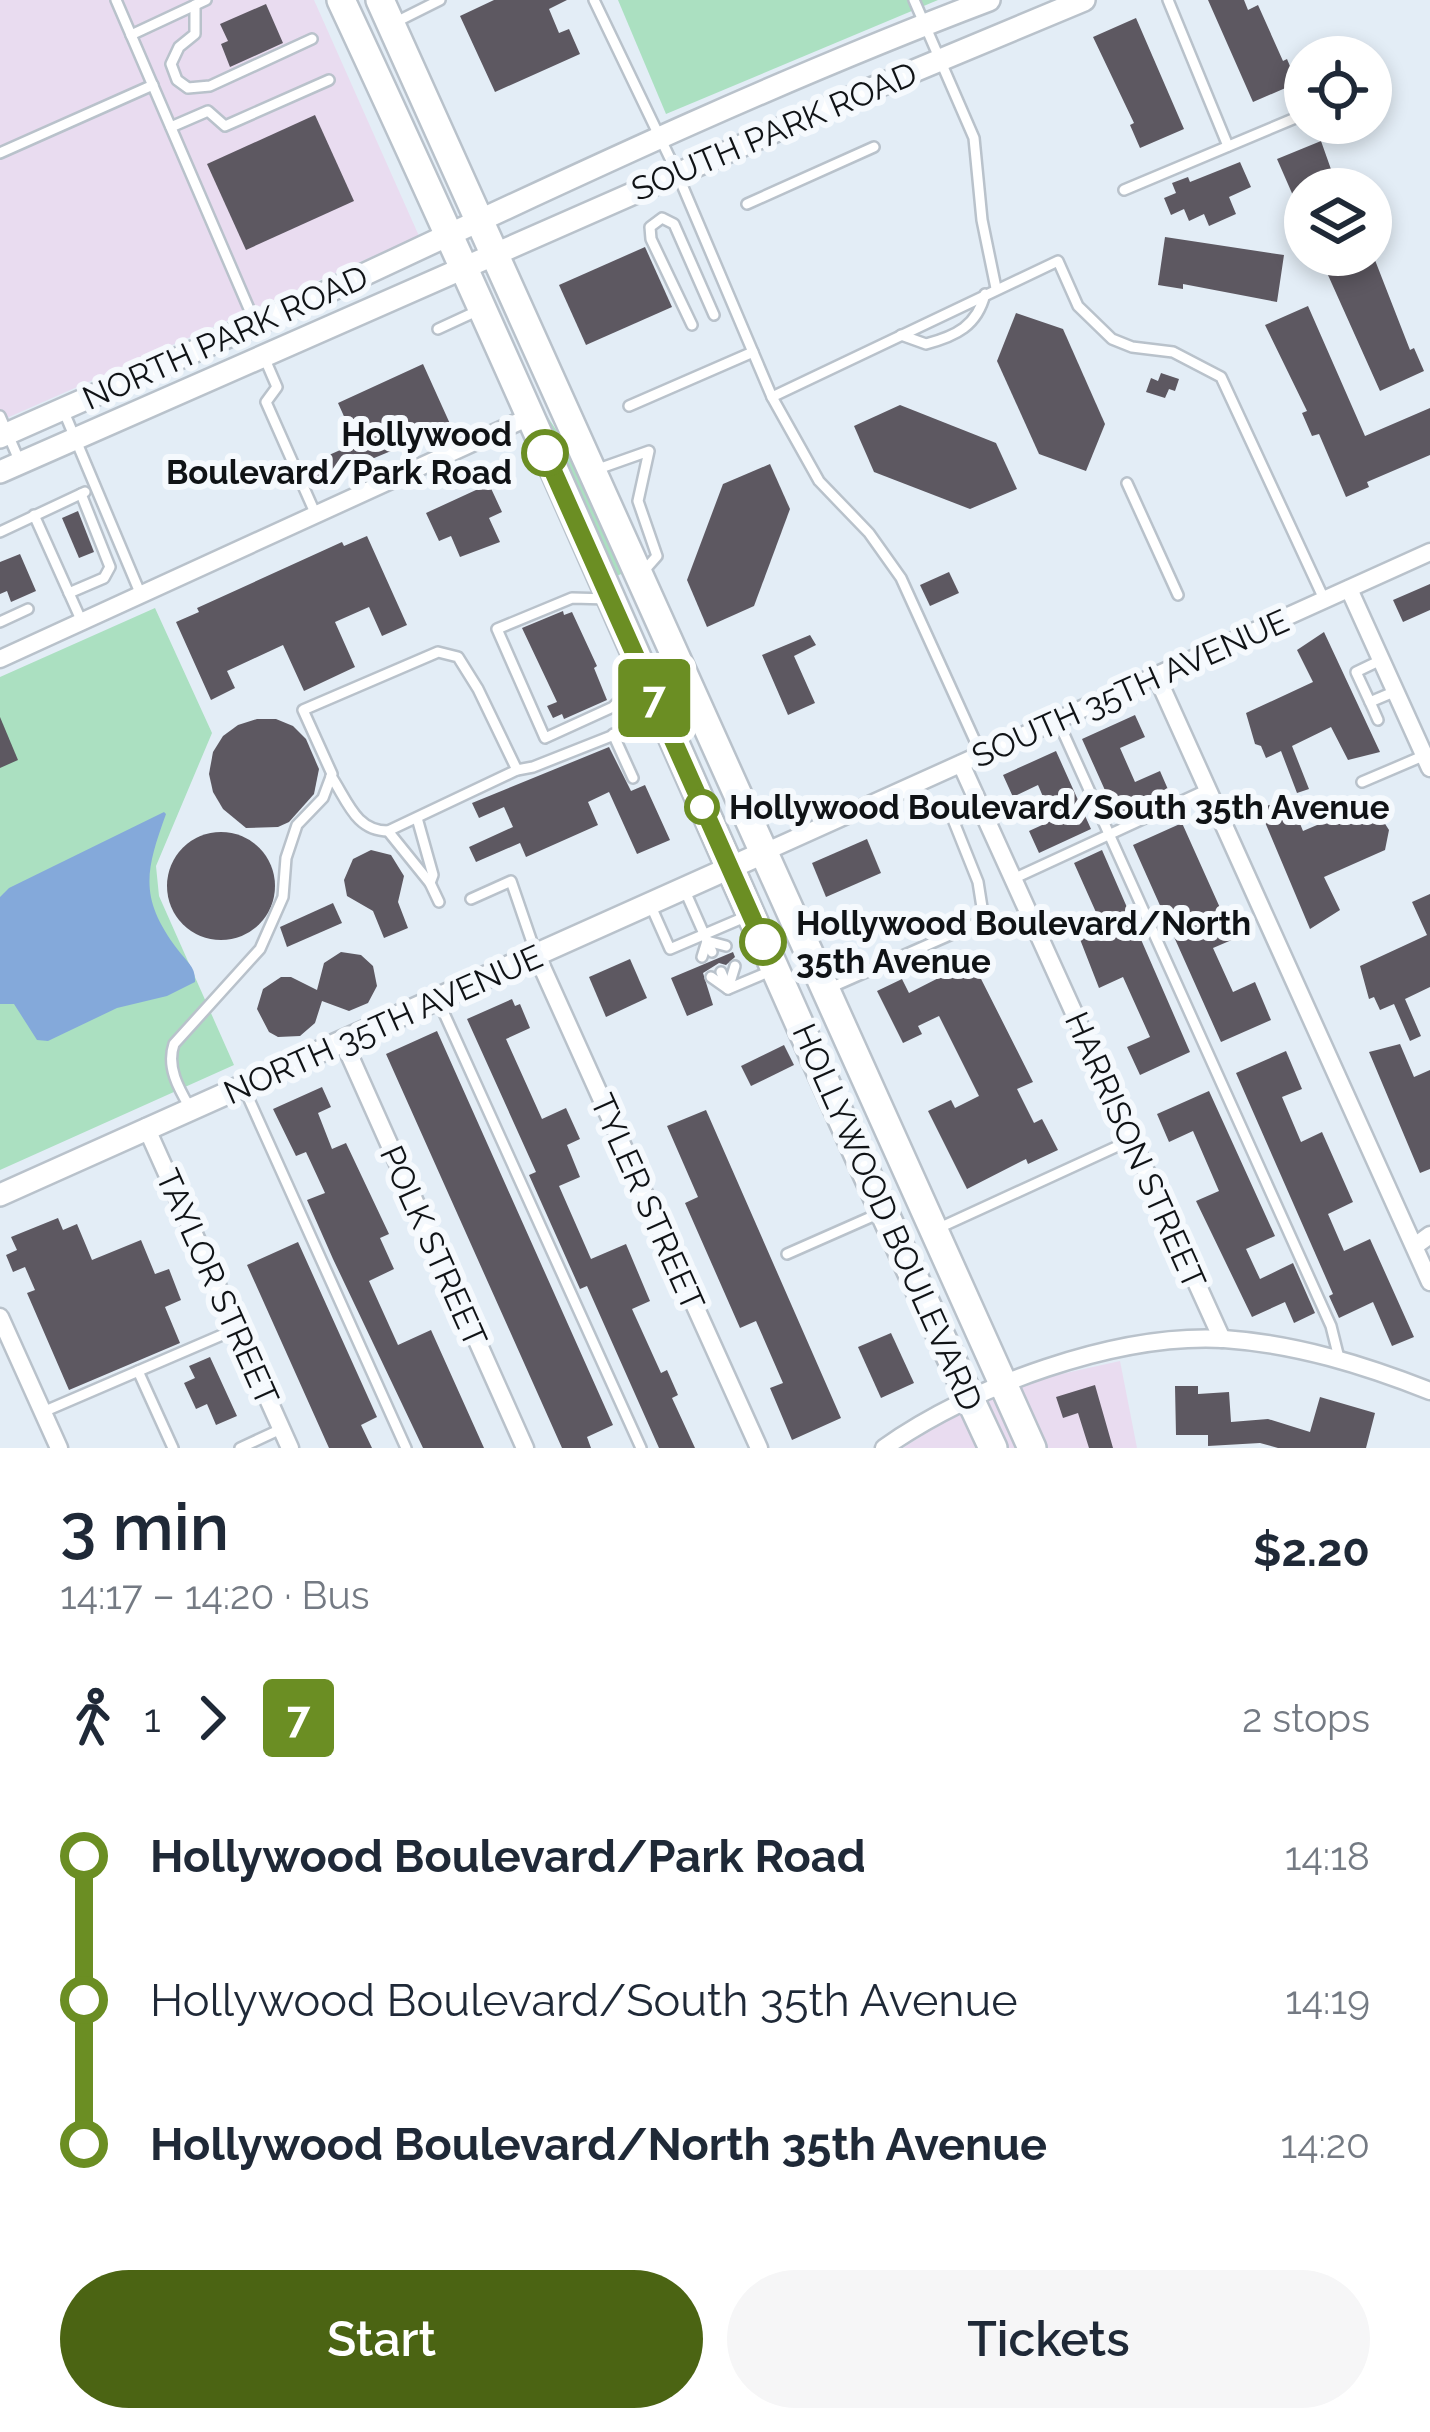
<!DOCTYPE html>
<meta charset="utf-8">
<style>
body{margin:0;font-family:Raleway,sans-serif;background:#f6f6f7;color:#1f2937;height:100vh;display:flex;flex-direction:column;font-size:45px;white-space:nowrap}
*{box-sizing:border-box;margin:0}
p{font-size:39px;color:#747a83}
.icon{flex:none;width:66px;height:66px;fill:none;stroke:currentColor;stroke-width:2;stroke-linecap:round;stroke-linejoin:round}
.map{position:relative;height:1448px;overflow:hidden}
.side{display:flex;flex-direction:column;background:#fff;flex:1}
.side>*{flex:none}
.badge{padding:0 24px;border-radius:9px;font-size:42px;line-height:78px}
.controls{position:absolute;left:1284px;top:36px;display:grid;gap:24px}
.controls a{display:grid;place-items:center;width:108px;height:108px;border-radius:50%;background:#fff;box-shadow:0 6px 18px #0003;font-size:60px}
.map>.badge{position:absolute;translate:-50% -50%;box-shadow:0 0 0 6px #fff}
.legs{display:flex;align-items:center;gap:18px;height:132px;padding:0 60px;font-size:39px}
.legs p{margin-inline-start:auto}
.overview{display:flex;align-items:center;justify-content:space-between;height:204px;padding:0 60px}
h1{font-size:66px;font-weight:600;line-height:90px}
.button{display:flex;gap:24px;margin-top:auto;padding:24px 60px}
.button a{flex:1;height:138px;border-radius:72px;background:#4b6413;color:#fff;font-size:48px;font-weight:600;line-height:138px;text-align:center}
.button a+a{background:#f6f6f7;color:#1f2937}
ul{padding:0 60px;list-style:none}
li{display:flex;align-items:center;gap:42px;height:144px;font-size:45px}
li i{display:grid;place-items:center;width:18px;height:100%;margin:0 15px;background:currentColor}
li i::after{content:'';width:30px;height:30px;margin:-15px;border:9px solid;border-radius:50%;background:#fff}
li p{margin-inline-start:auto}
li:first-child i{background:linear-gradient(#0000 50%,currentColor 0)}
li:last-child i{background:linear-gradient(currentColor 50%,#0000 0)}
.map>svg:first-child{display:block}
</style>
<div class="map">
<svg width="1430" height="1448" viewBox="0 0 1430 1448">
<rect width="100%" height="100%" fill="#e3edf6"/>
<g fill="#e9dcf0">
<path d="M0 0H314L419 236 0 421Z"/>
<path d="M1120 1361 1137 1448H903L943 1422 1030 1381Z"/>
</g>
<g fill="#abe0c1">
<path d="M618 0H938L666 114Z"/>
<path d="M543 410 582 469 623 573 615 577Z"/>
<path d="M155 608 212 733 156 866 159 896 234 1065 0 1170V677Z"/>
</g>
<path fill="#84a9da" d="M164 812 166 814C145 872 139 898 178 950 187 962 196 967 195 982L167 996 117 1008 48 1041 37 1040 14 1004H0V897L9 888Z"/>
<g fill="#5d5861">
<path d="M494 0H567L549 9 559 33 569 29 580 54 495 92 460 16Z"/>
<path d="M1208 0H1244L1248 10 1258 5 1283 61 1287 59 1297 83 1253 102Z"/>
<path d="M266 4 283 43 230 67 221 44 228 41 220 24Z"/>
<path d="M1136 18 1184 129 1140 148 1130 125 1134 123 1093 37Z"/>
<path d="M315 115 354 201 246 250 207 164Z"/>
<path d="M1321 141 1338 189H1305V223L1277 159Z"/>
<path d="M1240 162 1251 187 1229 197 1236 214 1209 226 1204 214 1189 221 1184 209 1171 215 1164 198 1176 193 1172 183 1188 177 1190 182Z"/>
<path d="M1165 237 1284 255 1277 302 1183 284V289L1158 285Z"/>
<path d="M645 247 672 307 586 345 559 285Z"/>
<path d="M1319 255H1373L1410 350 1414 348 1424 371 1380 391Z"/>
<path d="M1308 306 1365 436 1430 408V455L1367 482 1369 487 1346 497 1319 434 1312 436 1302 413 1307 411 1265 325Z"/>
<path d="M1016 313 1063 329 1105 424 1086 471 1039 454 997 361Z"/>
<path d="M423 364 451 426 319 481 311 463 356 443 338 403Z"/>
<path d="M1161 373 1179 379 1175 391 1169 389 1165 398 1146 392 1151 378 1158 381Z"/>
<path d="M900 405 996 443 1017 489 970 509 874 472 854 426Z"/>
<path d="M770 464 790 509 754 606 707 627 687 580 723 484Z"/>
<path d="M489 484 502 512 489 518 500 542 460 557 451 536 439 541 426 513Z"/>
<path d="M78 511 94 552 79 558 62 518Z"/>
<path d="M367 536 407 625 382 636 369 607 335 622 355 667 304 691 283 645 227 671 235 688 211 700 176 622 199 612 197 608 342 542 344 546Z"/>
<path d="M20 554 36 591 11 602 7 591 0 594V562Z"/>
<path d="M949 572 959 593 930 606 920 585Z"/>
<path d="M1430 584V610L1403 622 1393 600Z"/>
<path d="M563 611 564 615 572 612 597 666 594 668 607 700 564 719 562 714 553 718 547 706 557 702 522 628Z"/>
<path d="M1324 632 1380 752 1348 760 1331 727 1292 746 1309 789 1297 793 1281 751 1266 758 1261 746 1255 744 1246 713 1313 682 1297 650Z"/>
<path d="M810 635 816 645 794 656 815 703 788 715 762 655Z"/>
<path d="M1135 715 1145 737 1120 748 1135 782 1160 771 1170 794 1117 817 1082 739Z"/>
<path d="M0 717 18 760 0 768Z"/>
<path d="M257 719H276L293 726 306 739 319 769 314 794 289 822 278 827 246 828 223 809 213 792 209 774 213 752 223 736 238 725Z"/>
<path d="M609 747 631 791 645 785 670 840 637 854 609 792 588 802 598 825 526 857 520 843 476 862 469 847 513 827 504 807 479 818 472 803Z"/>
<path d="M1056 751 1091 829 1039 853 1029 831 1053 820 1038 785 1013 797 1003 775Z"/>
<path d="M1290 799 1303 831 1371 802 1389 830 1385 850 1324 877 1340 910 1310 929 1259 808Z"/>
<path d="M1182 823 1234 939 1213 948 1233 992 1255 982 1271 1020 1221 1042 1133 845Z"/>
<circle cx="221" cy="886" r="54"/>
<path d="M867 839 881 873 826 897 812 863Z"/>
<path d="M371 850 391 855 404 876 398 902 408 928 384 938 373 911 347 896 344 880 353 859Z"/>
<path d="M1102 850 1190 1052 1140 1075 1127 1047 1150 1037 1123 977 1099 988 1076 929 1099 919 1074 863Z"/>
<path d="M1430 894V987L1405 999 1421 1036 1410 1041 1394 1004 1380 1010 1374 997 1369 999 1360 966 1427 935 1412 902Z"/>
<path d="M333 903 342 923 287 947 280 927Z"/>
<path d="M341 952 361 955 373 966 377 986 368 1003 349 1011 322 1001 315 1023 300 1036 278 1037 269 1032 257 1009 263 989 281 977H291L317 990 324 963Z"/>
<path d="M733 952 735 957 726 965 719 963 703 973 713 1005 687 1016 671 978Z"/>
<path d="M630 959 647 998 606 1017 589 977Z"/>
<path d="M972 961 1033 1082 1017 1089 1034 1123 1042 1119 1058 1150 1028 1164 1026 1159 967 1189 928 1111 951 1100 955 1108 979 1096 939 1016 918 1026 922 1034 903 1043 877 991 902 979 909 993Z"/>
<path d="M512 999 515 1006 520 1004 530 1028 506 1039 542 1119 566 1108 580 1139 567 1145 580 1177 559 1186 591 1259 626 1244 650 1301 632 1309 661 1373 667 1370 678 1395 672 1398 695 1448H659L587 1286 580 1289 529 1175 536 1172 467 1019Z"/>
<path d="M437 1031 613 1425 587 1437 591 1448H562L386 1054Z"/>
<path d="M1400 1044 1414 1077 1430 1070V1169L1420 1173 1369 1052Z"/>
<path d="M784 1045 794 1065 751 1086 741 1066Z"/>
<path d="M1286 1051 1302 1089 1282 1097 1301 1142 1322 1132 1353 1202 1328 1214 1344 1251 1370 1239 1414 1337 1392 1346 1373 1302 1339 1318 1329 1296 1333 1294 1236 1073Z"/>
<path d="M322 1087 331 1107 318 1113 332 1149 346 1143 389 1234 380 1238 394 1269 369 1281 398 1345 431 1330 484 1448H423L333 1259 307 1200 325 1193 306 1152 296 1156 273 1109Z"/>
<path d="M1209 1091 1275 1236 1246 1249 1260 1279 1293 1263 1315 1313 1294 1323 1285 1302 1252 1317 1196 1201 1219 1191 1193 1131 1169 1142 1157 1114Z"/>
<path d="M706 1110 841 1418 792 1440 770 1388 783 1383 756 1321 740 1328 685 1203 698 1197 667 1126Z"/>
<path d="M58 1218 63 1230 77 1224 92 1260 141 1240 155 1274 169 1269 181 1300 165 1307 180 1343 69 1390 27 1293 35 1290 25 1267 13 1272 6 1255 17 1250 11 1237Z"/>
<path d="M298 1242 377 1417 361 1425 372 1448H329L247 1265Z"/>
<path d="M891 1333 914 1383 881 1398 858 1347Z"/>
<path d="M210 1357 237 1416 216 1425 207 1404 196 1409 184 1383 195 1378 189 1366Z"/>
<path d="M1095 1385 1113 1448H1089L1078 1413 1063 1418 1056 1397Z"/>
<path d="M1175 1386H1198V1394L1229 1392 1231 1422 1268 1419 1310 1432 1320 1397 1375 1413 1366 1448H1278L1260 1443 1208 1446V1435H1176Z"/>
</g>
<g fill="none" stroke-linecap="round" stroke-linejoin="round">
<defs>
<g id="service">
<path d="M116 0 256 325"/>
<path d="M594 0 677 173 772 397 819 481 869 533 901 578 981 754"/>
<path d="M914 0 974 138 982 220 996 288"/>
<path d="M1168 0 1228 146"/>
<path d="M195 5V34L179 47 171 64 177 80 188 88 210 86 312 39"/>
<path d="M396 22 440 0"/>
<path d="M131 35 206 0"/>
<path d="M171 127 208 111 225 126 329 80"/>
<path d="M0 153 153 85"/>
<path d="M1124 190 1305 114"/>
<path d="M747 204 874 147"/>
<path d="M692 325 651 239 650 227 662 218 674 224 714 315"/>
<path d="M438 329 477 311"/>
<path d="M901 335 926 344C956 336 977 326 985 294"/>
<path d="M264 357 277 387 266 402 316 515"/>
<path d="M772 397 1058 261 1078 306 1112 339 1132 347 1173 352 1221 377 1324 599"/>
<path d="M629 406 753 352"/>
<path d="M64 412 141 595"/>
<path d="M0 416 19 460"/>
<path d="M598 469 649 451 638 501 657 556 642 573"/>
<path d="M1127 483 1178 595"/>
<path d="M34 515 82 622"/>
<path d="M0 532 85 492"/>
<path d="M69 593 104 578 110 567 81 494"/>
<path d="M609 599 572 598 497 629 545 738 613 707 640 680"/>
<path d="M0 622 28 609"/>
<path d="M1381 660 1356 672 1370 702 1396 691"/>
<path d="M1370 702 1378 720"/>
<path d="M1058 721 1331 1326 1339 1358"/>
<path d="M613 734 633 778"/>
<path d="M331 776C348 802 356 831 388 831L517 770"/>
<path d="M1362 782 1423 756"/>
<path d="M417 818 433 875 430 883"/>
<path d="M388 831 430 883 439 902"/>
<path d="M1013 879 1208 789"/>
<path d="M685 891 712 952"/>
<path d="M471 899 511 881 535 951"/>
<path d="M650 904 670 949 745 917"/>
<path d="M702 957 707 941 726 946"/>
<path d="M721 972 728 989 773 970"/>
<path d="M711 977 728 989 735 966"/>
<path d="M832 987 984 920 978 882 952 817"/>
<path d="M438 1000 641 1448"/>
<path d="M243 1086 406 1448"/>
<path d="M190 1108C179 1089 166 1067 174 1044L260 949 283 897 286 858 297 825 323 798 332 774 303 710 438 652 458 657 478 689 517 770 533 767 657 718"/>
<path d="M939 1228 1131 1140"/>
<path d="M787 1254 880 1213"/>
<path d="M138 1371 173 1448"/>
<path d="M43 1412 236 1329"/>
<path d="M240 1448 281 1429"/>
</g>
<g id="minor">
<path d="M1349 589 1430 768"/>
<path d="M0 659 529 417"/>
<path d="M1157 677 1430 1282"/>
<path d="M961 764 1222 1339"/>
<path d="M765 852 1430 552"/>
<path d="M537 956 759 1448"/>
<path d="M344 1043 525 1448"/>
<path d="M146 1127 290 1448"/>
<path d="M1415 1246 1430 1235"/>
<path d="M0 1317 59 1448"/>
<path d="M884 1448C971 1386 1116 1333 1224 1339 1296 1344 1364 1365 1430 1391"/>
</g>
<g id="tertiary">
<path d="M0 437C105 390 211 345 316 297 539 193 759 87 989 0"/>
<path d="M0 472 866 91 1084 0"/>
<path d="M0 1195 765 852"/>
</g>
<g id="trunk">
<path d="M341 0C565 480 768 969 993 1448"/>
<path d="M380 0 1032 1448"/>
</g>
</defs>
<use href="#service" stroke="#b9c2cb" stroke-width="14"/>
<use href="#minor" stroke="#b9c2cb" stroke-width="21"/>
<use href="#tertiary" stroke="#b9c2cb" stroke-width="26"/>
<use href="#trunk" stroke="#b9c2cb" stroke-width="32"/>
<use href="#service" stroke="#fff" stroke-width="9"/>
<use href="#minor" stroke="#fff" stroke-width="16"/>
<use href="#tertiary" stroke="#fff" stroke-width="21"/>
<use href="#trunk" stroke="#fff" stroke-width="27"/>
</g>
<g fill="none" stroke-linecap="round" stroke-linejoin="round">
<defs>
<path id="line-1" d="M545 453 763 942"/>
</defs>
<use href="#line-1" stroke="#fff" stroke-width="27"/>
<use href="#line-1" stroke="#6b8e23" stroke-width="18"/>
</g>
<g fill="#fff" stroke="#6b8e23" stroke-width="6">
<circle cx="545" cy="453" r="21"/>
<circle cx="702" cy="807" r="15"/>
<circle cx="763" cy="942" r="21"/>
</g>
<g text-anchor="middle" stroke-width="12" stroke-linejoin="round" paint-order="stroke">
<g font-size="33" fill="#101316" stroke="#f5f9fd">
<text transform="translate(774 131) rotate(-23)" y="12">SOUTH PARK ROAD</text>
<text transform="translate(225 337) rotate(-24)" y="12">NORTH PARK ROAD</text>
<text transform="translate(1130 688) rotate(-24)" y="12">SOUTH 35TH AVENUE</text>
<text transform="translate(383 1024) rotate(-24)" y="12">NORTH 35TH AVENUE</text>
<text transform="translate(1136 1150) rotate(66)" y="12">HARRISON STREET</text>
<text transform="translate(648 1202) rotate(66)" y="12">TYLER STREET</text>
<text transform="translate(888 1217) rotate(66)" y="12">HOLLYWOOD BOULEVARD</text>
<text transform="translate(434 1246) rotate(66)" y="12">POLK STREET</text>
<text transform="translate(218 1287) rotate(66)" y="12">TAYLOR STREET</text>
</g>
<g font-size="33" font-weight="bold" fill="#101316" stroke="#f5f9fd" text-anchor="start">
<text x="512" y="446" text-anchor="end">Hollywood<tspan x="512" dy="38">Boulevard/Park Road</tspan></text>
<text x="729" y="819">Hollywood Boulevard/South 35th Avenue</text>
<text x="796" y="935">Hollywood Boulevard/North<tspan x="796" dy="38">35th Avenue</tspan></text>
</g>
</g>
</svg>
<div class="controls">
<a><svg class="icon" aria-label="locate" viewBox="0 0 24 24"><circle cx="12" cy="12" r="6"/><path d="M12 2v4M12 18v4M2 12h4M18 12h4"/></svg></a>
<a><svg class="icon" aria-label="layers" viewBox="0 0 24 24"><path d="M12 4l9 5-9 5-9-5zM3 14l9 5 9-5"/></svg></a>
</div>
<b class="badge" style="left:654px;top:698px;background:#6b8e23;color:#fff">7</b>
</div>
<section class="side">
<div class="overview"><div><h1>3 min</h1><p>14:17 – 14:20 · Bus</p></div><b>$2.20</b></div>
<div class="legs"><svg class="icon" aria-label="walk" viewBox="0 0 24 24"><circle cx="13" cy="4" r="2"/><path d="M13 8l-2 6 4 7M11 14l-3 7M7 12l3-4h3l4 4"/></svg>1<svg class="icon" aria-label="forward" viewBox="0 0 24 24"><path d="M9 5l7 7-7 7"/></svg><b class="badge" style="background:#6b8e23;color:#fff">7</b><p>2 stops</p></div>
<ul>
<li><i style="color:#6b8e23"></i><b>Hollywood Boulevard/Park Road</b><p>14:18</p></li>
<li><i style="color:#6b8e23"></i><span>Hollywood Boulevard/South 35th Avenue</span><p>14:19</p></li>
<li><i style="color:#6b8e23"></i><b>Hollywood Boulevard/North 35th Avenue</b><p>14:20</p></li>
</ul>
<div class="button"><a>Start</a><a>Tickets</a></div>
</section>
